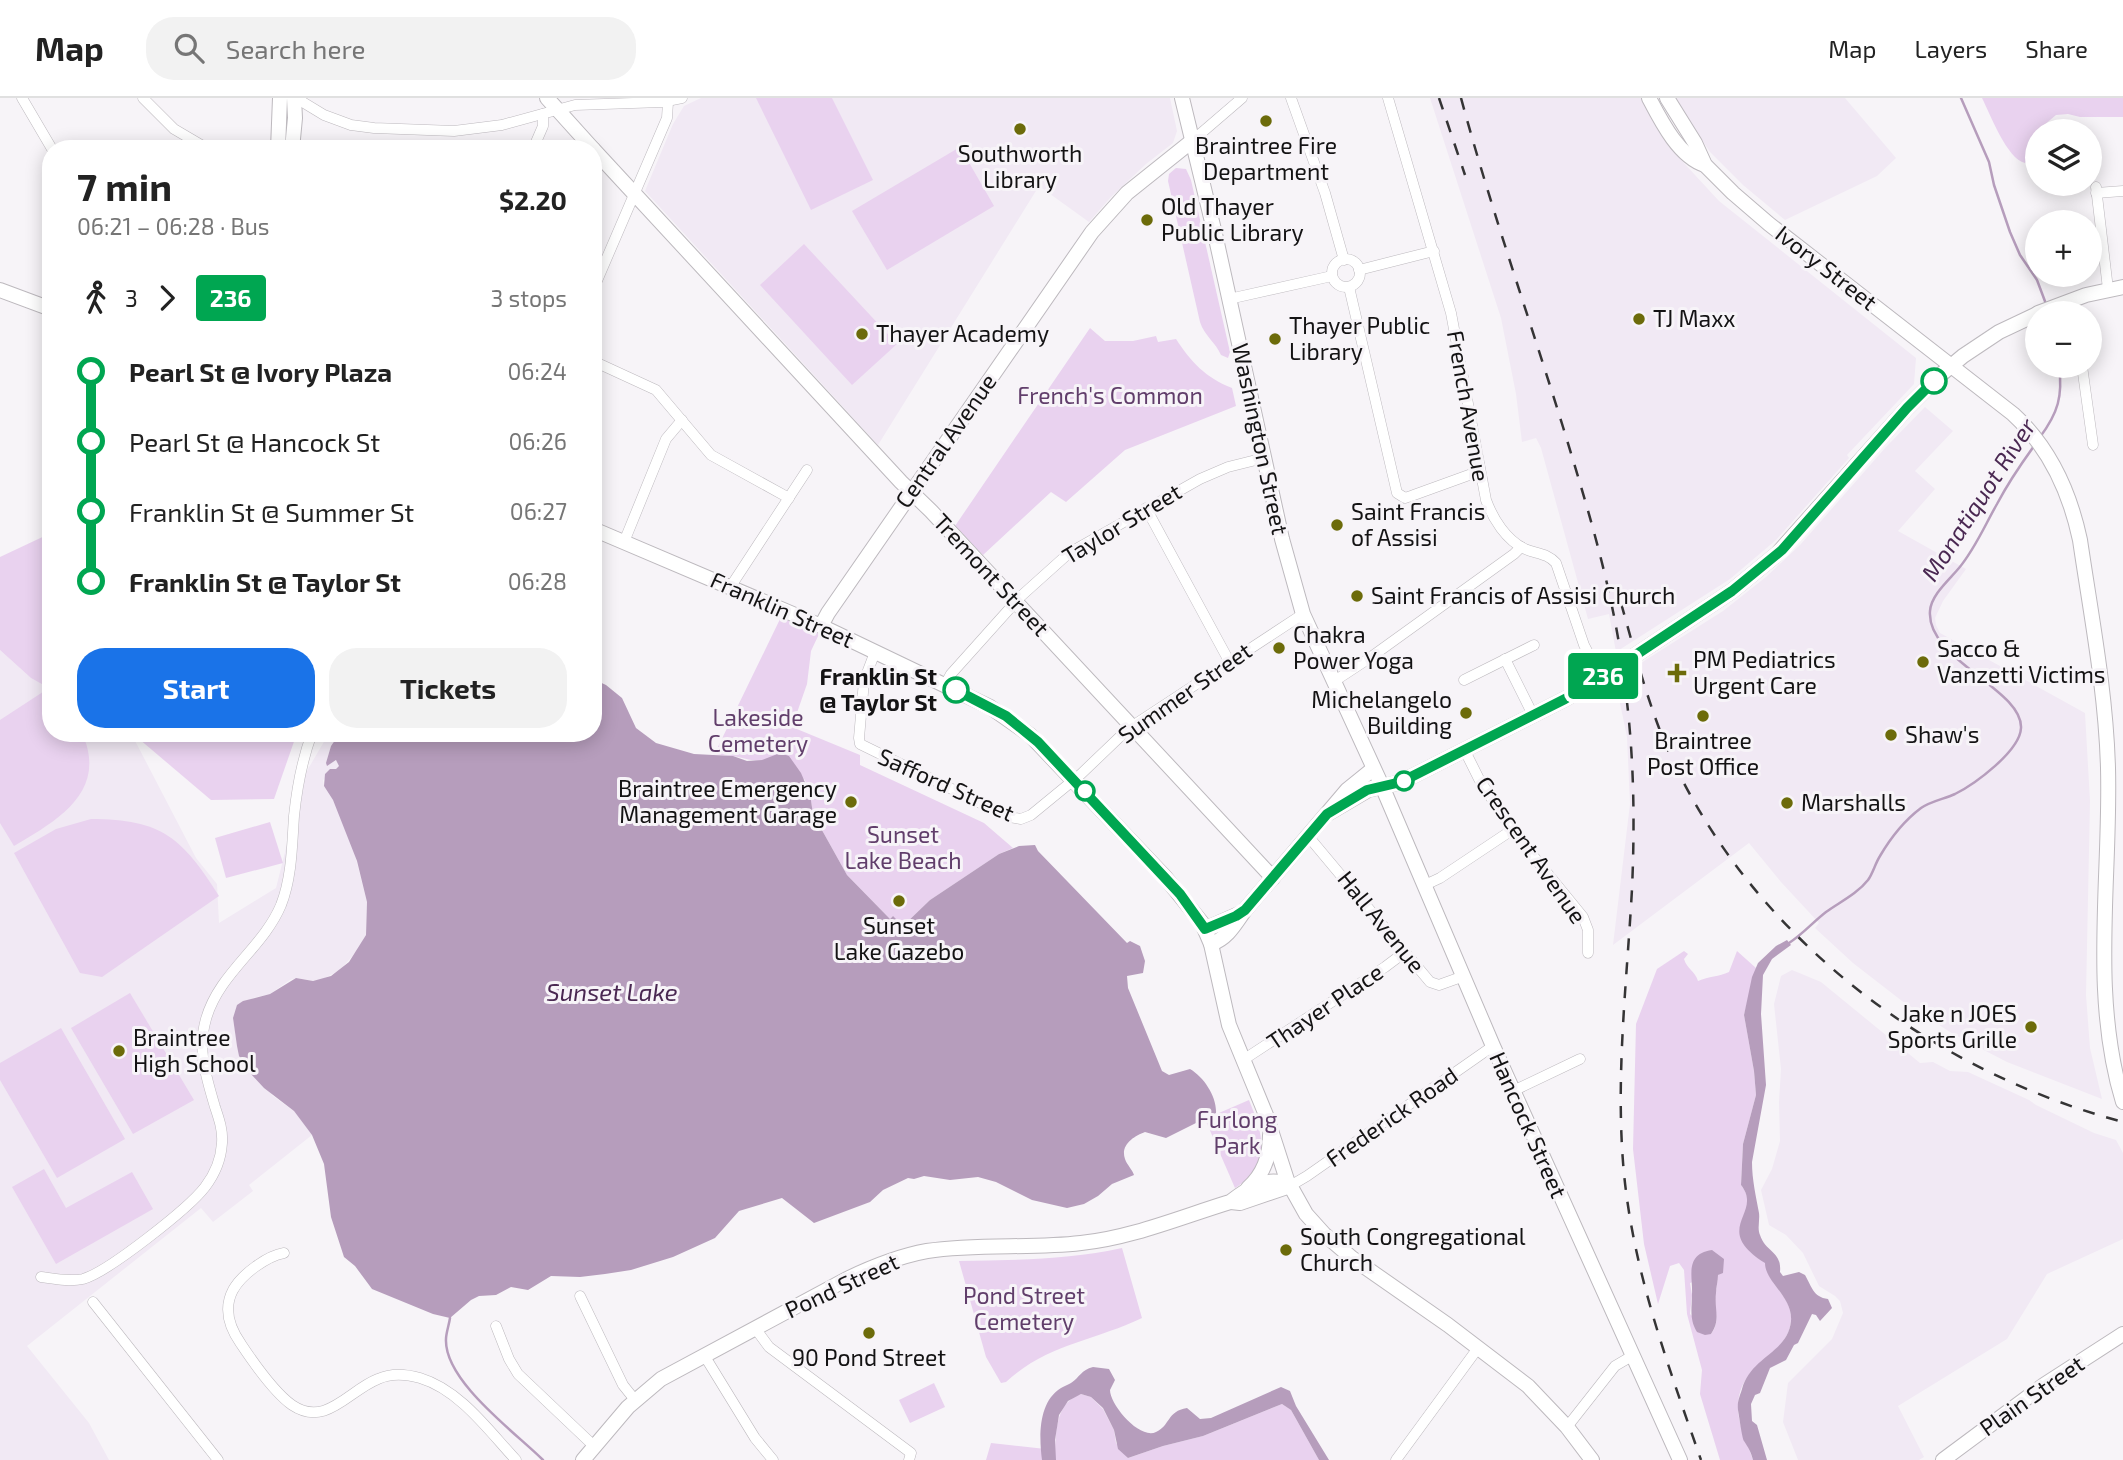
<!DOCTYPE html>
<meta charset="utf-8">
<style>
body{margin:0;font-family:"Exo 2",sans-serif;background:#f2f2f2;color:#222;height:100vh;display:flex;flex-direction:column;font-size:26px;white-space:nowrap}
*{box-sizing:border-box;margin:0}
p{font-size:23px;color:#767676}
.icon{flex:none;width:38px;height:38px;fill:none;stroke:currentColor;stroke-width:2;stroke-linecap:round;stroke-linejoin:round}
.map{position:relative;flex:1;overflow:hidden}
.panel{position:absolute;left:42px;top:42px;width:560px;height:602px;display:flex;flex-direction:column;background:#fff;border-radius:28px;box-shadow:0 4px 18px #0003}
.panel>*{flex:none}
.badge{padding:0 14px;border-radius:5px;font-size:24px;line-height:46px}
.buttons{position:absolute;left:2025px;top:21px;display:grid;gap:14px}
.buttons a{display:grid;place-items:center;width:77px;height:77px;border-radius:50%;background:#fff;box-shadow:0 4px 18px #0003;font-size:35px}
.map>.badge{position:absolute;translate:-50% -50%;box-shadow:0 0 0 4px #fff}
.legs{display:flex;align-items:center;gap:10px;height:77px;padding:0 35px;font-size:23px}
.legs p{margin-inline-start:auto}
.head{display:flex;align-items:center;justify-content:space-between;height:119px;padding:0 35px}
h1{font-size:38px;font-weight:700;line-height:52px}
.button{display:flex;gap:14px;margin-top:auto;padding:14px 35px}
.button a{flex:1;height:80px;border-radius:28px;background:#1a73e8;color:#fff;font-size:28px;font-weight:700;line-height:80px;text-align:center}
.button a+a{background:#f2f2f2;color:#222}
ul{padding:0 35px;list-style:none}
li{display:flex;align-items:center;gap:24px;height:70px;font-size:26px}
li i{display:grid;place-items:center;width:10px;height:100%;margin:0 9px;background:currentColor}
li i::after{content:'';width:18px;height:18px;margin:-9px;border:5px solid;border-radius:50%;background:#fff}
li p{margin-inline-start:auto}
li:first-child i{background:linear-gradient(#0000 50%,currentColor 0)}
li:last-child i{background:linear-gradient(currentColor 50%,#0000 0)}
header{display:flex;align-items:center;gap:42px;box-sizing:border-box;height:98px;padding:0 35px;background:#fff;border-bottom:2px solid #e0e0e0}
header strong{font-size:33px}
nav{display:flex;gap:38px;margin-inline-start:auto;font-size:24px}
.search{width:490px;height:63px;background:#f2f2f2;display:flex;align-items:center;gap:18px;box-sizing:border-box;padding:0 24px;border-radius:28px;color:#767676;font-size:26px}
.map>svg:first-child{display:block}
</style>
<header>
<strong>Map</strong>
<div class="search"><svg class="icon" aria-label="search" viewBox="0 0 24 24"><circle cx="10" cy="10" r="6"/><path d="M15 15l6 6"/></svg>Search here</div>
<nav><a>Map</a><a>Layers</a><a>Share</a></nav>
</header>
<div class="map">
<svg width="2123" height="1362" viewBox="0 0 2123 1362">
<rect width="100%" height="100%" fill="#f7f4f8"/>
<g fill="#f1e9f4">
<path d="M701 0H1170L1177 33 1173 45 1146 66 1111 99 1089 124 1039 88 878 347 645 93 673 26 684 8Z"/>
<path d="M1430 0H1641L1654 24 1683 64 1719 103 1916 260 1914 286 1847 357 1849 360 1776 442 1730 481 1616 554 1609 516 1588 521 1541 350 1536 340 1522 344 1516 296 1501 220Z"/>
<path d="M1674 0H1845L1896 60 1877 78 1785 122 1743 87 1710 54Z"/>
<path d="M1925 309 1953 333 1915 373 1935 391 1898 433 1966 471 1943 503 1935 520 1936 527 1940 535 2085 615 2090 703 2086 897 2090 950 2102 1001 2007 964 1953 936 1902 903 1853 865 1815 830 1819 825 1781 784 1749 745 1613 847 1630 706 1627 639 1616 586 1644 563 1723 513 1766 479 1800 447 1886 349Z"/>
<path d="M0 552 31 580 51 590V635H131L196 760 217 786 219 825 276 790 304 678 329 635H340L331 648 327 662 328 667 337 662 340 668 323 682 324 688 333 702 351 741 367 804 366 837 356 854 340 872 323 881 313 883 296 880 290 882 270 896 253 900 233 920 239 958 273 998 294 1013 312 1037 249 1087 253 1093 213 1124 201 1110 27 1248 89 1325 109 1362H0Z"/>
<path d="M1792 872 1821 884 1920 965 1933 964 1950 973 1968 974 2029 1002 2036 1007 2094 1035 2116 1042 2123 1055V1141L2047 1176 2007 1241 1898 1308 1924 1359 1919 1362H1798L1783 1324 1788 1285 1832 1241 1843 1215 1840 1203 1835 1198 1819 1188 1803 1155 1786 1137 1769 1127 1761 1092 1772 1071 1780 1043 1779 1004 1781 971 1774 906 1781 878Z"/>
</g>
<g fill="#e9d2ef" fill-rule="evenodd">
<path d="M756 0H832L873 82 811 112Z"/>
<path d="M1982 0H2123V19H2080L2068 16 2056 17 2037 33 2034 45V55L2025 65C2007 61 1990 16 1982 0Z"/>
<path d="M960 49 994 108 887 172 852 113Z"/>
<path d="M1176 70 1186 71 1191 82 1230 254 1228 260 1221 257C1216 245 1204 237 1200 224L1168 83 1169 76Z"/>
<path d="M804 146 897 246 852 287 760 187Z"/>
<path d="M1090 230 1105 243H1133L1156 238 1158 244 1176 241C1191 264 1206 280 1232 290L1236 308 1125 352 1066 404 1051 394 983 457 955 428Z"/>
<path d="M51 435V635H82C109 694 56 723 14 748L0 725V622L49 590 31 580 0 552V459Z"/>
<path d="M781 519 819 536 811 553 807 586 792 629 860 657V667L984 725 1013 750 999 756 930 802 904 827 893 823V818L890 821 847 777 813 716 810 697 805 682 773 658C757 667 748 660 732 658 726 657 720 657 714 657Z"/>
<path d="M132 635H297L274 701 211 702Z"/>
<path d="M91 721C162 721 182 740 219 798L102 879 80 875 14 755 56 731Z"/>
<path d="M270 724 283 765 226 780 215 740Z"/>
<path d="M1684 853 1688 856 1684 861C1687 871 1695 873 1698 883 1709 878 1719 879 1729 874L1737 853 1756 870 1744 917 1754 973 1756 997 1743 1046 1741 1087C1765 1117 1712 1132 1766 1165 1765 1184 1793 1199 1791 1222 1789 1259 1738 1262 1738 1310 1738 1327 1748 1346 1753 1362H1720L1700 1296 1702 1272 1687 1216 1684 1172 1679 1165 1670 1168 1658 1206 1644 1146 1633 1051 1636 926 1657 871ZM1723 1174 1718 1177C1717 1185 1716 1193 1715 1201 1715 1215 1720 1224 1711 1236L1690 1216 1692 1197 1690 1185Z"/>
<path d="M130 895 194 1002 133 1036 71 930Z"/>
<path d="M61 930 125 1041 57 1080 0 982V965Z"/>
<path d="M1249 1002C1263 1037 1273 1066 1235 1090L1205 1021Z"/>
<path d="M44 1071 66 1110 132 1074 153 1111 56 1166 12 1089Z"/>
<path d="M1122 1150 1142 1220C1094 1243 1047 1246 1006 1284L1001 1285 986 1259 959 1163C1013 1162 1068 1162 1122 1150Z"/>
<path d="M934 1285 945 1309 910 1325 899 1302Z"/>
<path d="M1081 1296 1091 1299 1103 1311 1114 1332 1116 1345 1128 1360 1163 1348 1203 1338 1282 1306 1291 1312 1319 1362H986L991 1345 1055 1352C1056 1330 1057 1304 1081 1296Z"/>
</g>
<g fill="#b69dbc">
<path d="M593 581 606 587 622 600 636 630 656 645 694 656 733 658 747 663 762 662 780 655 789 658 801 675 810 696 813 716 847 777 890 821 893 818 896 821 894 823 904 827 930 802 999 756 1019 748 1035 747 1038 753 1127 845 1130 843 1140 848 1145 863 1143 875 1127 878 1128 890 1162 973 1169 977 1190 971C1204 979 1217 999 1216 1015L1166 1040 1145 1034C1134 1038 1120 1047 1125 1061 1127 1067 1132 1071 1134 1077L1112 1086 1098 1098 1084 1106 1067 1110 1032 1102 996 1084 978 1079 950 1082 924 1078 914 1081 908 1080 883 1092 870 1104 814 1125 782 1100 739 1113 715 1140 673 1159 631 1172 605 1176 580 1179 551 1178 528 1192 511 1189 496 1197 479 1198 471 1202 450 1220 433 1216 372 1191 355 1168 344 1159 331 1119 324 1066 312 1037 294 1013 264 990 251 976 239 958 237 948 233 920 237 907 243 903 270 896 296 880 313 883 331 878 349 864 366 837 367 804 357 763 333 702 324 688 325 676 330 671H336L339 668 336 662 327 668 326 665 331 648 340 635H593Z"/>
<path d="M1787 842 1791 847 1772 861 1763 877 1761 916 1766 987 1752 1064C1752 1082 1756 1098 1759 1115 1760 1123 1757 1130 1760 1137 1766 1155 1782 1153 1780 1174L1783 1178 1799 1174 1805 1177C1812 1189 1813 1199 1828 1201L1832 1210 1820 1223 1816 1217 1812 1216 1798 1245 1794 1247 1786 1262 1770 1270 1760 1295 1755 1297 1751 1306 1752 1323 1757 1327 1767 1362H1753C1751 1354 1748 1349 1744 1343 1742 1340 1739 1317 1738 1312 1737 1303 1740 1298 1742 1291 1751 1258 1788 1255 1791 1223 1793 1199 1765 1184 1765 1165 1710 1130 1764 1116 1741 1087L1743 1046 1756 997 1754 973 1744 917 1752 879 1758 865 1776 848Z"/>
<path d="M1712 1152 1724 1161 1723 1175 1718 1177C1718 1183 1716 1189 1716 1195 1714 1211 1721 1222 1711 1236L1705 1237 1697 1234C1689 1221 1692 1210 1692 1196 1693 1179 1684 1156 1712 1152Z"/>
<path d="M1093 1269 1109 1271 1115 1282 1110 1292C1110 1307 1140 1342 1156 1334 1170 1328 1167 1313 1187 1310L1200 1321 1211 1320 1281 1289 1290 1293 1296 1308 1329 1362H1319L1291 1312 1282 1306 1203 1338 1163 1348 1128 1360 1118 1351 1114 1332 1103 1310 1091 1299 1081 1296 1068 1303 1059 1317 1055 1342 1056 1362H1042C1039 1339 1038 1304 1061 1290 1064 1288 1068 1287 1071 1285 1080 1279 1081 1272 1093 1269Z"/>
</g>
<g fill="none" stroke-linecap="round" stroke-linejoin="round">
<g stroke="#b69dbc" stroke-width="2.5">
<path d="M1961 0 1989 64 1994 87 2010 134 2020 157 2037 182 2046 206"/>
<path d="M2040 339C2058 315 2063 298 2059 268"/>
<path d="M1789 845C1803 836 1813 824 1826 814 1840 804 1857 796 1868 782 1873 775 1875 766 1880 758 1890 741 1905 722 1921 710 1931 703 1944 701 1955 696 1975 686 2020 653 2021 630 2023 591 1926 562 1930 513 1931 497 1949 482 1959 470 1975 451 1985 427 1997 406 2008 385 2021 366 2034 348"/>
<path d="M450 1220C449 1227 446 1235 446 1241 444 1283 516 1335 543 1362"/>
</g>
<defs>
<g id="street">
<path d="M22 0 52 51"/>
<path d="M143 0 174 31 208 51"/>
<path d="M296 0 324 17 351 27 374 30 454 33 502 27 575 7 662 4 682 0"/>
<path d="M1291 0 1325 95 1344 162"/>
<path d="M1388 0 1451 215 1486 402C1493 421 1506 442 1525 451 1537 456 1547 455 1556 465L1584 547 1601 580"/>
<path d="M1192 43 1242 0"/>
<path d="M533 51 543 28V16"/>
<path d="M2096 89 2108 191"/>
<path d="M2096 95 2123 93"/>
<circle cx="1346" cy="175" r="14"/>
<path d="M1359 172 1434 153"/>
<path d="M1349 189 1397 395 1405 400 1411 398 1480 373"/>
<path d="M593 192 667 20 668 4"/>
<path d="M1229 201 1332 178"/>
<path d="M593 263 656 292 711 357 789 400"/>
<path d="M2082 268 2093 347"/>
<path d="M1146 410 1229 563"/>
<path d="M624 444 666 341 682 322"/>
<path d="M731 488 807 372"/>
<path d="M875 554 864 583 859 640 860 646 1009 719 1021 721 1031 717 1081 676 1128 631 1303 516"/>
<path d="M1505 561 1533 617"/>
<path d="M1464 582 1534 547"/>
<path d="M1333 584 1371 559 1514 456 1521 449"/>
<path d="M945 587 951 576 1020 499 1069 455 1200 381 1228 369 1264 360"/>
<path d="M1464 651 1479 681 1512 732 1583 819 1588 832V855"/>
<path d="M1308 738 1430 884 1439 887 1464 878"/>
<path d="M1425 787 1440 780 1512 732"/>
<path d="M1243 962 1385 869 1405 854"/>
<path d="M1513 993 1580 961"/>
<path d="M1290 1088 1307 1078 1493 948"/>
<path d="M284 1155C267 1158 242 1176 233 1192 223 1211 229 1229 241 1246 253 1264 275 1295 292 1307 326 1330 349 1292 378 1281 391 1275 406 1276 420 1280 460 1292 489 1333 516 1362"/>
<path d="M41 1179C55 1181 70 1184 83 1181 108 1174 189 1110 205 1089 215 1076 221 1061 222 1045 223 1032 219 1021 215 1009 206 978 197 952 206 921 219 875 263 850 281 807 292 779 292 747 294 718 297 689 302 662 312 635"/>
<path d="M580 1198 623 1287 635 1302"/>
<path d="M93 1204 218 1362"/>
<path d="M496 1228 509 1261 518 1276 595 1349"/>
<path d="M755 1230 769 1249 911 1355 909 1362"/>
<path d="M704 1257 755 1340 773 1362"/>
<path d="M1567 1329 1615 1268 1632 1258"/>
<path d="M1396 1362 1478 1250"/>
</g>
<g id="secondary">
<path d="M547 0 593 51"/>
<path d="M1182 0 1215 136 1282 441 1303 516 1382 688 1493 948 1680 1362"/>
<path d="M1649 0C1661 23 1679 59 1705 67"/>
<path d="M1667 0 1695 45 1705 67 1733 95 1769 126 2013 316C2049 349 2070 395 2080 442 2091 517 2106 594 2108 670 2111 780 2090 896 2123 1004"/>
<path d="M278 51 280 0"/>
<path d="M292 51 295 20 294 0"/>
<path d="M593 51 901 384 931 413 1273 780"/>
<path d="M0 192 51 211"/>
<path d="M2038 215 2086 197 2123 189"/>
<path d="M593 431 821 528 990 609 1030 637 1165 779 1202 825 1211 846 1229 927 1266 1017 1287 1082 1306 1116 1324 1136 1352 1160 1448 1227 1528 1288 1567 1329 1592 1362"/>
<path d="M821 528 828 515 1092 134 1127 95 1192 43"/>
<path d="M1327 716 1368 692 1401 684 1565 601 1601 580 1732 493 1777 456 1907 310 1938 279 1963 258 1999 234 2037 216"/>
<path d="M1205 831 1241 815"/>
<path d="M1211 846C1228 840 1235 826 1245 812L1347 692 1373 671"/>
<path d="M1248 1090C1264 1076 1270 1058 1270 1037"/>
<path d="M1231 1104 1240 1105 1290 1088"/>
<path d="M583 1362 628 1309 661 1281 847 1181C872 1169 899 1158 927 1153 978 1145 1030 1151 1081 1145 1131 1140 1181 1119 1230 1104 1247 1091 1268 1076 1290 1088"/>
<path d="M1943 1362 2044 1287 2123 1236"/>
</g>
</defs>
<use href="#street" stroke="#bdb9be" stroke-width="11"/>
<use href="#secondary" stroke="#bdb9be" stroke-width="16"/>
<use href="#street" stroke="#fff" stroke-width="10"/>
<use href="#secondary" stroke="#fff" stroke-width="14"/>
<g stroke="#353435" stroke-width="2.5" stroke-dasharray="12 12" stroke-linecap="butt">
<path d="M1439 0 1465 77"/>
<path d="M1461 0C1491 111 1529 219 1563 329 1589 414 1615 499 1625 588 1634 655 1635 723 1632 791 1627 882 1616 973 1623 1064 1631 1168 1667 1264 1701 1362"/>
<path d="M1621 505C1636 558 1649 611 1672 661 1757 843 1932 973 2123 1024"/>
</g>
</g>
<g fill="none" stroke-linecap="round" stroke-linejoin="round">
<defs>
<path id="line-1" d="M956 592 1006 618 1038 644 1180 796 1205 831 1236 818 1245 812 1327 716 1367 692 1401 684 1565 601 1601 580 1732 493 1782 452 1907 310 1934 283"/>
</defs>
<use href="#line-1" stroke="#fff" stroke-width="16"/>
<use href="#line-1" stroke="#00a651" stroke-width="10"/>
</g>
<g fill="#6c6b0a" stroke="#f7f4f8" stroke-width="2.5">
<circle cx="1266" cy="23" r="7"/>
<circle cx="1020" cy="31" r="7"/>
<circle cx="1147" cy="122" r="7"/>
<circle cx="1639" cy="221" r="7"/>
<circle cx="862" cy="236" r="7"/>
<circle cx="1275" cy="241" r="7"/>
<circle cx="1337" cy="427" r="7"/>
<circle cx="1357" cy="498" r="7"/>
<circle cx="1279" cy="550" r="7"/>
<circle cx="1923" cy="564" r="7"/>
<path d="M1673.5 564.5h7v7h7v7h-7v7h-7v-7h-7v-7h7z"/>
<circle cx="1466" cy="615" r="7"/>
<circle cx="1703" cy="618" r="7"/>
<circle cx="1891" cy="637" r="7"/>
<circle cx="851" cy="704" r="7"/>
<circle cx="1787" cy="705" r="7"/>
<circle cx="899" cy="803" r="7"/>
<circle cx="2031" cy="929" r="7"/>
<circle cx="119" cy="953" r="7"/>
<circle cx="1286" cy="1152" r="7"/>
<circle cx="869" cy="1235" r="7"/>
</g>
<g fill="#fff" stroke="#00a651" stroke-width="3.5">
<circle cx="1934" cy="283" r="12"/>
<circle cx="956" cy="592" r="12"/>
<circle cx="1404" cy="683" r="9"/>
<circle cx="1085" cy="693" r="9"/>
</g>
<g text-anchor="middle" stroke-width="6" stroke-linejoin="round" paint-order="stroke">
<g font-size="23" fill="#141314" stroke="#f7f4f8" text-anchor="start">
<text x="1266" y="56" text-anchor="middle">Braintree Fire<tspan x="1266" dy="26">Department</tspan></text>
<text x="1020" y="64" text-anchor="middle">Southworth<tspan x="1020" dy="26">Library</tspan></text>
<text x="1161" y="117">Old Thayer<tspan x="1161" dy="26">Public Library</tspan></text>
<text x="1653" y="229">TJ Maxx</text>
<text x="1289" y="236">Thayer Public<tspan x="1289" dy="26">Library</tspan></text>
<text x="876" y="244">Thayer Academy</text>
<text x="1351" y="422">Saint Francis<tspan x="1351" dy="26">of Assisi</tspan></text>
<text x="1371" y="506">Saint Francis of Assisi Church</text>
<text x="1293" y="545">Chakra<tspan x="1293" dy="26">Power Yoga</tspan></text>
<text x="1937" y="559">Sacco &amp;<tspan x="1937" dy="26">Vanzetti Victims</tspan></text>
<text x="1693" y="570">PM Pediatrics<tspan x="1693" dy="26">Urgent Care</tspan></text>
<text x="1452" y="610" text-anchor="end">Michelangelo<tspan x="1452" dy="26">Building</tspan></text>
<text x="1905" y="645">Shaw's</text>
<text x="1703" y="651" text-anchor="middle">Braintree<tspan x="1703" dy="26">Post Office</tspan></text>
<text x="837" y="699" text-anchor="end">Braintree Emergency<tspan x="837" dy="26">Management Garage</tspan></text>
<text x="1801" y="713">Marshalls</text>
<text x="899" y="836" text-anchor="middle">Sunset<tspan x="899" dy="26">Lake Gazebo</tspan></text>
<text x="2017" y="924" text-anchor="end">Jake n JOES<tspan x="2017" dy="26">Sports Grille</tspan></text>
<text x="133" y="948">Braintree<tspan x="133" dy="26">High School</tspan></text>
<text x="1300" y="1147">South Congregational<tspan x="1300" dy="26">Church</tspan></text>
<text x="869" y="1268" text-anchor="middle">90 Pond Street</text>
</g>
<g font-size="23" fill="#141314" stroke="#f7f4f8">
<text transform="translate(1826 170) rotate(38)" y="8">Ivory Street</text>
<text transform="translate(1468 308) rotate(80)" y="8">French Avenue</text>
<text transform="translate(1260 341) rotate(78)" y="8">Washington Street</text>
<text transform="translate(946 343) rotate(-55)" y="8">Central Avenue</text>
<text transform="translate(1122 426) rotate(-31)" y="8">Taylor Street</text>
<text transform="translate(991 477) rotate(47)" y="8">Tremont Street</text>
<text transform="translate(782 512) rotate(24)" y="8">Franklin Street</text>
<text transform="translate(1185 595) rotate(-35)" y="8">Summer Street</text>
<text transform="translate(946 687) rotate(24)" y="8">Safford Street</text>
<text transform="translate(1531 752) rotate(55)" y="8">Crescent Avenue</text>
<text transform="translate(1381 824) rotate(51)" y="8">Hall Avenue</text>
<text transform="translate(1325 909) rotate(-34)" y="8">Thayer Place</text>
<text transform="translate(1392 1019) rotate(-35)" y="8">Frederick Road</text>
<text transform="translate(1528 1027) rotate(66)" y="8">Hancock Street</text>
<text transform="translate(842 1188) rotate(-25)" y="8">Pond Street</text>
<text transform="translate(2032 1298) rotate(-35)" y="8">Plain Street</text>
</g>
<g font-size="23" fill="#613e6b" stroke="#f7f4f8">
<text x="1110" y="306">French's Common</text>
<text x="758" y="628">Lakeside<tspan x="758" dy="26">Cemetery</tspan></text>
<text x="903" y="745">Sunset<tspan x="903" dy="26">Lake Beach</tspan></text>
<text x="1237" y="1030">Furlong<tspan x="1237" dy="26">Park</tspan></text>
<text x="1024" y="1206">Pond Street<tspan x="1024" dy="26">Cemetery</tspan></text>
</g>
<g font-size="23" font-weight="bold" fill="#141314" stroke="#f7f4f8" text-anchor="end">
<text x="937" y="587">Franklin St<tspan x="937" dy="26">@ Taylor St</tspan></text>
</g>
<g font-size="24" font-style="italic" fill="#4a2852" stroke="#f7f4f8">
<text transform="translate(1979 402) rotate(-57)" y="8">Monatiquot River</text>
<text x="612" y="903">Sunset Lake</text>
</g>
</g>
</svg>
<div class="buttons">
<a><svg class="icon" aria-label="layers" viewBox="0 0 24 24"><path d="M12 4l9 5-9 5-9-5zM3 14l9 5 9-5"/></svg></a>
<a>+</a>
<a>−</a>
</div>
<b class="badge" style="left:1603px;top:578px;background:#00a651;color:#fff">236</b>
<section class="panel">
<div class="head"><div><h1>7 min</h1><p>06:21 – 06:28 · Bus</p></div><b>$2.20</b></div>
<div class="legs"><svg class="icon" aria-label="walk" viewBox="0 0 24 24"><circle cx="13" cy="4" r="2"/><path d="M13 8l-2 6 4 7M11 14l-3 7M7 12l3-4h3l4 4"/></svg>3<svg class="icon" aria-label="forward" viewBox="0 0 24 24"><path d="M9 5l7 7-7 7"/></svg><b class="badge" style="background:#00a651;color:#fff">236</b><p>3 stops</p></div>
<ul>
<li><i style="color:#00a651"></i><b>Pearl St @ Ivory Plaza</b><p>06:24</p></li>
<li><i style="color:#00a651"></i><span>Pearl St @ Hancock St</span><p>06:26</p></li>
<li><i style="color:#00a651"></i><span>Franklin St @ Summer St</span><p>06:27</p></li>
<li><i style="color:#00a651"></i><b>Franklin St @ Taylor St</b><p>06:28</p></li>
</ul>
<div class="button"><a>Start</a><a>Tickets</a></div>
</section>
</div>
